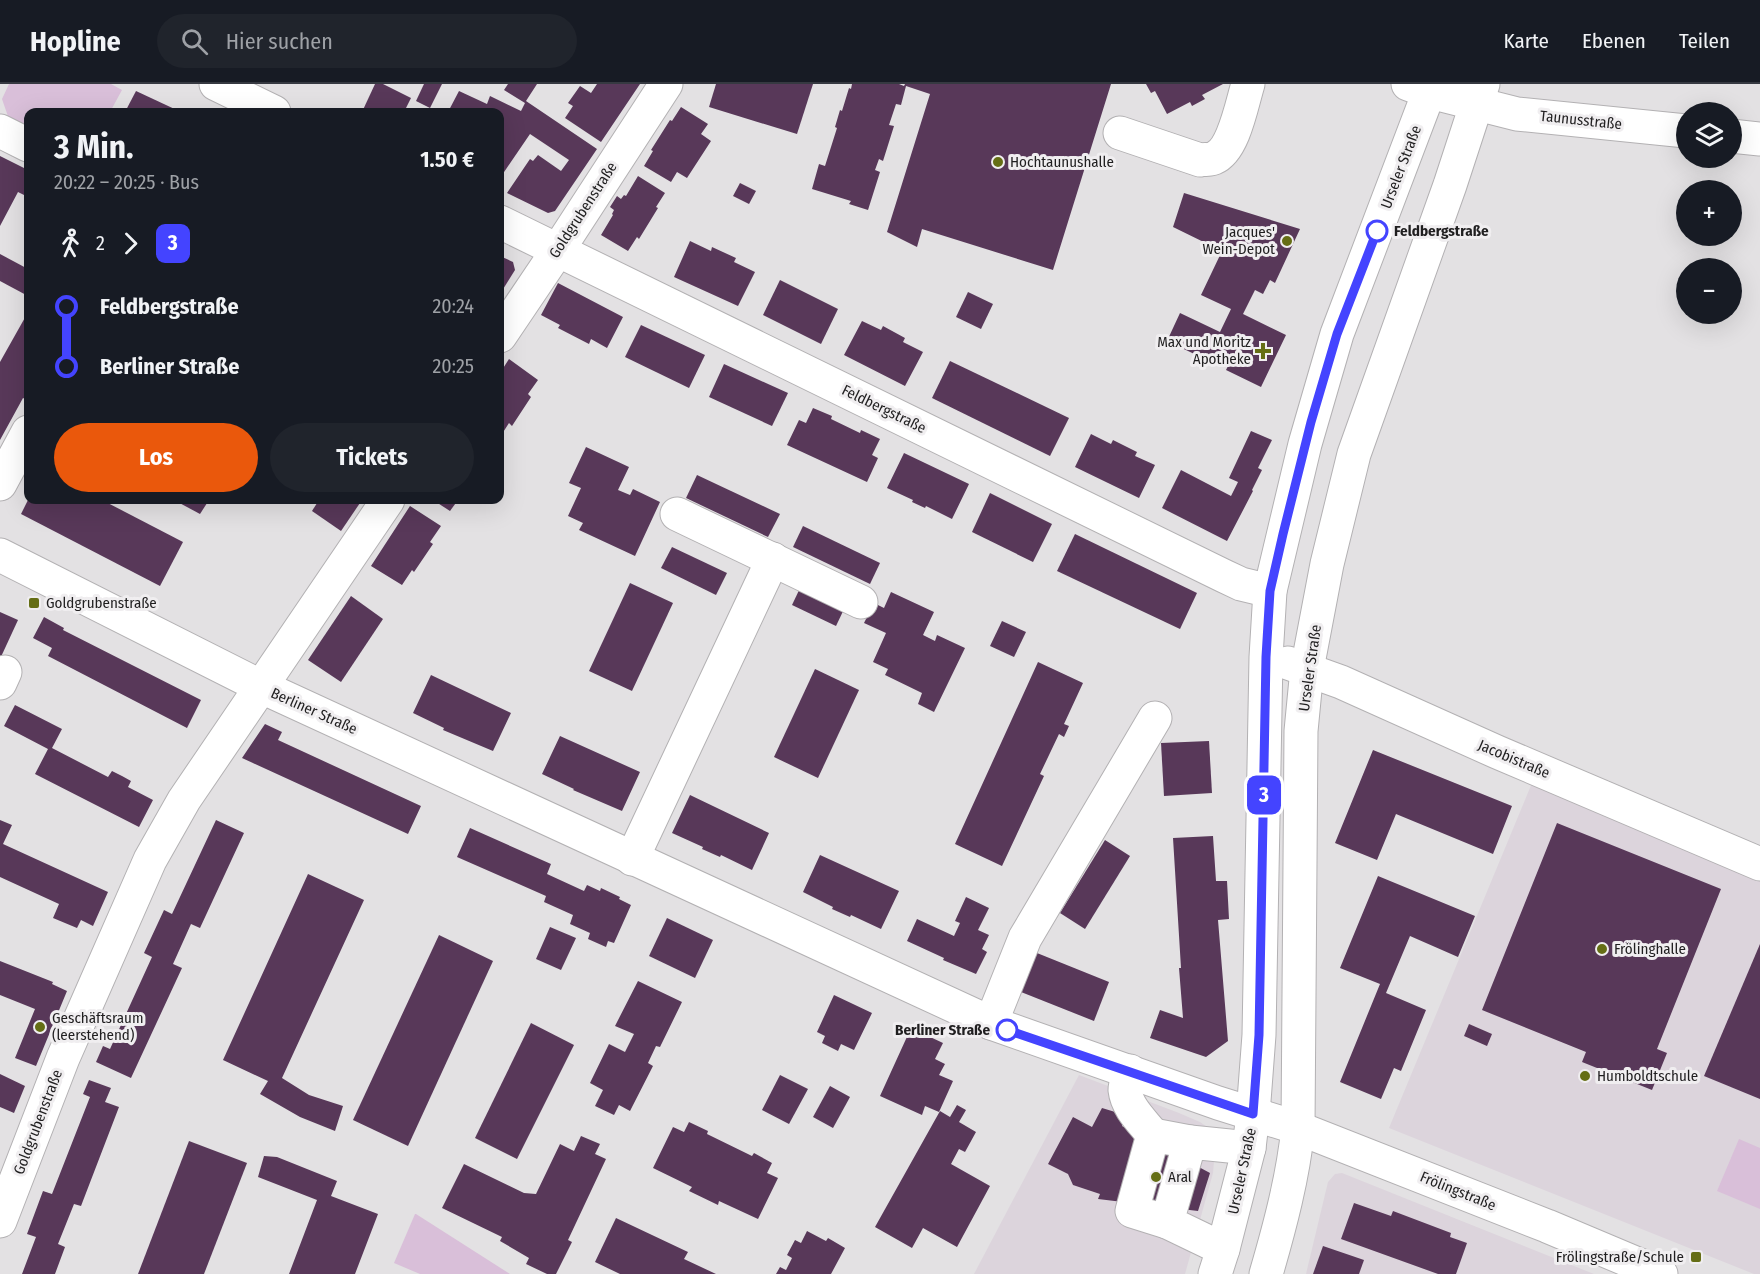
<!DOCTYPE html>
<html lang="de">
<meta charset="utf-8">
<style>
body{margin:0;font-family:"Fira Sans Condensed",sans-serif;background:#20242c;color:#f1f3f6;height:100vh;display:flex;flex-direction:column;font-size:22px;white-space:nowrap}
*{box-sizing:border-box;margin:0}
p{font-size:20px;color:#9ea1a6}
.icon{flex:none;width:33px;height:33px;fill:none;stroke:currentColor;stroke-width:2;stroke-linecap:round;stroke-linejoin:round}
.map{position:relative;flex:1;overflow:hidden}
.drawer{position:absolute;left:24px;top:24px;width:480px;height:396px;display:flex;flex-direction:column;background:#171b24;border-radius:12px;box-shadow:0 6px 24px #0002}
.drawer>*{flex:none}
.badge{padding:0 12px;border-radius:9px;font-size:21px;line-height:39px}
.fabs{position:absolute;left:1676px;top:18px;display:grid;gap:12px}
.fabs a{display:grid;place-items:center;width:66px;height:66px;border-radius:50%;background:#171b24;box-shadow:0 6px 24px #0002;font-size:30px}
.map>.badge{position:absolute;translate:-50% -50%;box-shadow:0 0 0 3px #fff}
.legs{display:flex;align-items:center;gap:9px;height:66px;padding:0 30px;font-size:20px}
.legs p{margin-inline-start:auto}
.head{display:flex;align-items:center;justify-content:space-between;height:102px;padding:0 30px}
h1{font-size:33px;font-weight:700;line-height:45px}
.button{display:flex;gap:12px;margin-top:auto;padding:12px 30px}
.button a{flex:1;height:69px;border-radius:36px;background:#ea580c;color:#fff;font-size:24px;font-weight:700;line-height:69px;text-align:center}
.button a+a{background:#20242c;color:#f1f3f6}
ul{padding:0 30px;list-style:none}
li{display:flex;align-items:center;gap:21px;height:60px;font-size:22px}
li i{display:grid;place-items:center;width:9px;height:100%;margin:0 8px;background:currentColor}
li i::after{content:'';width:15px;height:15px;margin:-8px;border:4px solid;border-radius:50%;background:#171b24}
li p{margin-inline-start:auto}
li:first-child i{background:linear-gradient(#0000 50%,currentColor 0)}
li:last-child i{background:linear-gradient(currentColor 50%,#0000 0)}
header{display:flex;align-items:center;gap:36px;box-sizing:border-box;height:84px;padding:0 30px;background:#171b24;border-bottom:2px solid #363941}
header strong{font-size:28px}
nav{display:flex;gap:33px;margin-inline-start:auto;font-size:21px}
.search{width:420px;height:54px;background:#20242c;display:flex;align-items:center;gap:15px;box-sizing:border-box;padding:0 21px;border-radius:33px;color:#9ea1a6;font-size:22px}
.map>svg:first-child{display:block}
</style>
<header>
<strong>Hopline</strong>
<div class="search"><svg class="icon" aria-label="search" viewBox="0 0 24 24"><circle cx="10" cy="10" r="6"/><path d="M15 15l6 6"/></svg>Hier suchen</div>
<nav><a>Karte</a><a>Ebenen</a><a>Teilen</a></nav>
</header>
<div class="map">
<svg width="1760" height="1190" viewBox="0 0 1760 1190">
<rect width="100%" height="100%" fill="#e3e1e3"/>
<g fill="#dcd4dc">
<path d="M1532 699 1760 795V1190H1754L1389 1044Z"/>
<path d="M1079 991 1179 1029 1200 1038 1210 1045 1215 1065 1213 1089 1185 1190H974Z"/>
<path d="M1342 1089 1594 1190H1306L1328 1098 1335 1090Z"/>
</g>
<g fill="#d9bfd9">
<path d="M9 0H111L122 6 110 28H28V52L12 44 2 15Z"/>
<path d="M1739 1055 1760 1064V1125L1717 1107Z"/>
<path d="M415 1130H416L510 1190H420L394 1179Z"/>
</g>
<g fill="#583859">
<path d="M375 0H383L411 14 404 28H362Z"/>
<path d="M424 0H442L430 24 416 17Z"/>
<path d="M508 0H537L526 17 597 65 555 127 548 129 507 109 530 75 533 77 538 71 561 87 569 76 530 50 500 94V28H448L459 7 487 20 490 12 521 27 525 19 504 6Z"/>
<path d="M597 0H640L601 58 565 34 573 22 568 19 580 2 591 9Z"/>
<path d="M716 0H813L797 50 709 23Z"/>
<path d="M852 0H899L904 2 905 0H1111L1053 186 922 145 917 163 887 148 930 10 906 2 901 21 896 20 889 41 894 42 883 77 879 75 875 86 880 88 868 126 849 120 851 117 812 105 819 80 825 82 837 44 835 43 840 26 842 27 849 4 851 5Z"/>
<path d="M1146 0H1223L1202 11 1205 15 1192 22 1190 18 1167 30 1155 7 1151 9Z"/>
<path d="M136 7 181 28H125Z"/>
<path d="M681 23 708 40 701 50 711 57 687 94 677 88 671 98 644 82 653 67 651 66 670 36 672 37Z"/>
<path d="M0 72 28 86V113L18 108 0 142Z"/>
<path d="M638 92 665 109 656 123 658 124 639 155 637 153 628 167 601 151 613 131 612 130 614 126 610 123 617 112 621 115 624 111 626 112Z"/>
<path d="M740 99 756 107 749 120 733 112Z"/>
<path d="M1184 109 1300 145 1275 199 1270 196 1263 210 1255 206 1243 230 1286 251 1261 303 1226 286 1228 282 1210 274 1209 277 1167 257 1180 229 1220 248 1231 225 1201 211 1222 167 1173 143Z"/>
<path d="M690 157 711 167 712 163 736 174 734 178 755 188 738 222 674 193Z"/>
<path d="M0 170 28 185V212L0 197Z"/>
<path d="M500 172 513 178 515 186 500 210Z"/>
<path d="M780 196 838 225 821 260 763 231Z"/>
<path d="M558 199 623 233 607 264 591 255 589 260 558 244 560 241 541 231Z"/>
<path d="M968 208 993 220 981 245 956 233Z"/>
<path d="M27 230 28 231V308L25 315 23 314 0 356V278Z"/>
<path d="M862 237 881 246 883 242 905 254 903 258 923 268 905 302 844 271Z"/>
<path d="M641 241 705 271 689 304 625 273Z"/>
<path d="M509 275 538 296 528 310 531 313 512 342 509 339 500 353V289Z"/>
<path d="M950 277 1069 334 1050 372 932 314Z"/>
<path d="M724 280 788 309 772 342 709 313Z"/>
<path d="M813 324 832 332 831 335 860 349 861 346 880 355 872 371 878 374 867 398 787 361 799 336 806 339Z"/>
<path d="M1251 347 1272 356 1258 384 1262 386 1252 406 1253 407 1227 457 1162 424 1181 386 1231 412 1238 398 1229 394Z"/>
<path d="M1091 350 1111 360 1113 356 1137 368 1135 372 1155 381 1139 414 1075 383Z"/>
<path d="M586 363 629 383 618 406 630 411 633 405 660 418 635 472 579 446 583 439 568 432 581 404 569 399Z"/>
<path d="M904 369 969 400 952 435 926 422 925 424 912 418 913 416 887 404Z"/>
<path d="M697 391 780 430 768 453 686 414Z"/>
<path d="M990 409 1052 440 1033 478 972 448Z"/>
<path d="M28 416H102L183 458 160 502 21 430Z"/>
<path d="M174 416H209L200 430Z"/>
<path d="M319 416H362L341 447 312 427Z"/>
<path d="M433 416H458L450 427Z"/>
<path d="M410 422 441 442 430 458 433 460 414 488 412 486 402 501 371 482Z"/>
<path d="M803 442 880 479 870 500 793 463Z"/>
<path d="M1075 450 1197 509 1180 545 1057 487Z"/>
<path d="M672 463 727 489 716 511 661 484Z"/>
<path d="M630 499 673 519 632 607 589 587Z"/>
<path d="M802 500 846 521 836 542 792 521Z"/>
<path d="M891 508 934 528 923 551 935 557 937 551 965 564 934 628 918 620 922 609 885 591 888 585 873 578 886 549 864 539 874 519 884 524Z"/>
<path d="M351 512 383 535 341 598 308 576Z"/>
<path d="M0 528 18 536 0 575Z"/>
<path d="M44 533 64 544 63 546 201 616 187 644 48 572 52 564 33 554Z"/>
<path d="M1002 537 1026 548 1014 573 990 562Z"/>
<path d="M1038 578 1083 599 1064 640 1069 642 1064 653 1059 650 1040 690 1044 692 1002 782 955 760Z"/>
<path d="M815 585 859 606 818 694 774 673Z"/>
<path d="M431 591 511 629 493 667 443 646 444 644 413 629Z"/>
<path d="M15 621 62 645 52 664 108 693 112 687 122 692 131 697 128 703 153 716 139 743 35 690 48 665 4 642Z"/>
<path d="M265 640 282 648 278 656 421 722 408 750 242 674Z"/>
<path d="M560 652 640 688 622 727 573 706 574 705 542 690Z"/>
<path d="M1209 657 1212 709 1164 712 1161 659Z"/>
<path d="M1373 666 1512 722 1493 770 1396 730 1377 776 1335 759Z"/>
<path d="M690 711 769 749 752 786 721 771 720 773 702 765 703 763 672 749Z"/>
<path d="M0 736 12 741 3 760 108 808 93 842 81 836 77 844 53 834 59 820 0 793Z"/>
<path d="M216 736 244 749 200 844 191 840 173 880 182 884 131 994 96 978 103 962 110 965 152 873 144 869 164 826 172 830Z"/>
<path d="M1557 739 1721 805 1657 965 1667 969 1652 1006 1582 978 1586 968 1482 926Z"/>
<path d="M470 744 551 780 547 790 584 807 587 801 600 807 601 804 620 813 619 815 631 821 614 859 608 857 606 863 588 855 590 849 570 840 573 831 544 818 546 812 457 773Z"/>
<path d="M1213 752 1216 797H1227L1229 835 1218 836 1228 957 1206 973 1150 954 1160 926 1183 934 1179 884H1181L1173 754Z"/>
<path d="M1105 756 1130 772 1085 845 1060 829Z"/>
<path d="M820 771 899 807 881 845 851 831 850 833 832 825 833 823 803 808Z"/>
<path d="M308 790 364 816 282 994 309 1011 343 1022 335 1047 300 1033 260 1010 268 997 223 976Z"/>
<path d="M1378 792 1475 832 1458 873 1410 852 1386 909 1426 926 1401 987 1394 984 1381 1015 1340 998 1380 900 1340 884Z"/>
<path d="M966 813 989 824 978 846 989 851 982 865 987 868 976 890 943 876 944 874 907 857 917 835 954 852 960 839 955 837Z"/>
<path d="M667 834 713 856 695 894 649 872Z"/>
<path d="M550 843 576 854 561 886 536 875Z"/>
<path d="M439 851 493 877 408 1062 353 1036Z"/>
<path d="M1760 860V1015L1704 992Z"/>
<path d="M1032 867 1109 898 1094 937 1016 906Z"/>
<path d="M0 877 53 898 52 900 67 907 36 982 15 974 35 925 0 911Z"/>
<path d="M638 897 682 918 660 963 656 962 648 979 653 982 630 1027 619 1021 614 1031 595 1022 603 1006 590 999 609 960 625 968 634 950 615 942Z"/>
<path d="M834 911 872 929 854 966 841 960 838 967 822 959 825 952 817 948Z"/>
<path d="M531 939 574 961 517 1075 475 1054Z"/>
<path d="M1469 940 1492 950 1487 962 1464 952Z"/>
<path d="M911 944 943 959 935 975 945 980 939 991 953 997 939 1028 925 1022 922 1031 880 1012Z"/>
<path d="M0 990 25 1002 14 1029 0 1023Z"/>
<path d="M780 991 808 1005 789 1040 762 1026Z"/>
<path d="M89 996 111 1004 105 1018 119 1023 81 1122 74 1120 58 1160 65 1163 55 1190H22L36 1153 27 1150 43 1107 52 1110 90 1013 83 1010Z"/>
<path d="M830 1002 850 1013 833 1044 813 1033Z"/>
<path d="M957 1021 966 1026 959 1038 976 1048 965 1068 959 1065 951 1080 990 1102 957 1163 923 1144 912 1164 875 1143 940 1027 950 1033Z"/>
<path d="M1102 1024 1125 1031 1122 1042 1210 1089 1198 1127 1098 1115 1100 1110 1073 1101 1068 1090 1048 1080 1073 1033 1092 1043Z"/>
<path d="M689 1038 708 1047 707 1050 752 1072 754 1069 772 1079 767 1089 778 1094 758 1135 719 1117 718 1121 689 1107 692 1103 653 1084 673 1043 684 1048Z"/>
<path d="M581 1052 600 1060 595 1070 606 1075 568 1156 572 1158 556 1190H547L526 1180 529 1174 500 1157 502 1153 442 1124 464 1080 524 1109 536 1110 560 1060 574 1067Z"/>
<path d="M189 1057 247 1079 204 1190H138Z"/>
<path d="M264 1072 277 1073 337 1097 331 1112 378 1130 355 1190H289L317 1116 258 1093Z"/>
<path d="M1354 1119 1391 1132 1393 1127 1451 1149 1450 1153 1467 1159 1456 1190H1438L1341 1155Z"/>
<path d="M616 1134 688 1168 684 1175 716 1190H620L595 1178Z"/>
<path d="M807 1147 826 1157 828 1154 845 1164 831 1190H776L780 1183 786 1186 792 1174 787 1171 795 1156 801 1159Z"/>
<path d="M1323 1162 1364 1176 1359 1190H1313Z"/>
</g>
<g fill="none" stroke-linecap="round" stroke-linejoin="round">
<defs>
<g id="minor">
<path d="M216 0 274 28"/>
<path d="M1408 0 1430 8 1517 30 1686 47"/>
<path d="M0 47 28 61"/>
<path d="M1120 49 1200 76C1204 75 1211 76 1214 74 1234 66 1242 19 1248 0"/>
<path d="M1731 52 1760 55"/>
<path d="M500 138 1224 492 1241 500 1270 507"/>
<path d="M500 252 558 166 666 0"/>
<path d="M0 400 28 348"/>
<path d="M677 430 861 518"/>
<path d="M0 471 262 603 991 939 1218 1019 1298 1044 1547 1142 1661 1190"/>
<path d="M1288 579 1341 598 1497 668 1760 780"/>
<path d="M0 599 5 588"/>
<path d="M632 775 773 475"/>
<path d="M991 939 1025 854 1155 634"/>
<path d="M1130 987C1128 993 1125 1000 1125 1006 1127 1024 1143 1038 1153 1051"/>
<path d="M0 1137 63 974 150 776 184 716 388 416"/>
<path d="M1167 1138 1132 1127 1153 1051 1190 1058"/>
<path d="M1223 1165 1167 1138 1190 1058 1249 1064"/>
<path d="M1215 1190 1223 1165 1249 1064 1253 1030 1259 951 1266 573 1270 507 1305 360 1337 250 1432 0"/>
<path d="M1266 1190C1280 1142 1293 1093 1298 1044L1301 647 1307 585 1327 480 1354 370 1450 101 1483 0"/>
</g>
</defs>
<use href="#minor" stroke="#b3b1b3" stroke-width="35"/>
<use href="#minor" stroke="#fff" stroke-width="33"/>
</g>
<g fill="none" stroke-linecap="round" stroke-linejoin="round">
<defs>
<path id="line-1" d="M1007 946 1253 1030 1259 951 1266 573 1270 507 1283 450 1311 338 1337 250 1377 147"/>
</defs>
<use href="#line-1" stroke="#fff" stroke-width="14"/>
<use href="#line-1" stroke="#44f" stroke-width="9"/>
</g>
<g fill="#656e15" stroke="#f0eef0" stroke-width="2">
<circle cx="998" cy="78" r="6"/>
<circle cx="1287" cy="157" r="6"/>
<path d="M1260 258h6v6h6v6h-6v6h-6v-6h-6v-6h6z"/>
<rect x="28" y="513" width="12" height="12" rx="3"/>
<circle cx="1602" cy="865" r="6"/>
<circle cx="40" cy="943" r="6"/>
<circle cx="1585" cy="992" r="6"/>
<circle cx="1156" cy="1093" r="6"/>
<rect x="1690" y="1167" width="12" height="12" rx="3"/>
</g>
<g fill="#fff" stroke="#44f" stroke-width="3">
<circle cx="1377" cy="147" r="10"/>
<circle cx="1007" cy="946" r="10"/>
</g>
<g text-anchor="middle" stroke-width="6" stroke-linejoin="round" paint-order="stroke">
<g font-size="15" fill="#201f20" stroke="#f0eef0">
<text transform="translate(1581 36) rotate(6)" y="5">Taunusstraße</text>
<text transform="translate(1401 83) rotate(-69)" y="5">Urseler Straße</text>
<text transform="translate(583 126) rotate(-57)" y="5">Goldgrubenstraße</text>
<text transform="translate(884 325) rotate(26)" y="5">Feldbergstraße</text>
<text transform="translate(1310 584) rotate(-82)" y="5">Urseler Straße</text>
<text transform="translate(314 627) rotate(24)" y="5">Berliner Straße</text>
<text transform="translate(1514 675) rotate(23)" y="5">Jacobistraße</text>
<text transform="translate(38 1038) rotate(-69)" y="5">Goldgrubenstraße</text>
<text transform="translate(1242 1087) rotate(-78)" y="5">Urseler Straße</text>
<text transform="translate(1458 1107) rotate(22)" y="5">Frölingstraße</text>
</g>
<g font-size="15" fill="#201f20" stroke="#f0eef0" text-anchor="start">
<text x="1010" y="83">Hochtaunushalle</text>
<text x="1275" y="153" text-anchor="end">Jacques'<tspan x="1275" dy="17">Wein-Depot</tspan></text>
<text x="1251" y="263" text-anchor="end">Max und Moritz<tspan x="1251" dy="17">Apotheke</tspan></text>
<text x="46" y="524">Goldgrubenstraße</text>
<text x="1614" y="870">Frölinghalle</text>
<text x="52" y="939">Geschäftsraum<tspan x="52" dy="17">(leerstehend)</tspan></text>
<text x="1597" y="997">Humboldtschule</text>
<text x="1168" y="1098">Aral</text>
<text x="1684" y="1178" text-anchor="end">Frölingstraße/Schule</text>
</g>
<g font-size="15" font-weight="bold" fill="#201f20" stroke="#f0eef0" text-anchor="start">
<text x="1394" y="152">Feldbergstraße</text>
<text x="990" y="951" text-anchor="end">Berliner Straße</text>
</g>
</g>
</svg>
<div class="fabs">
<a><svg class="icon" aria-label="layers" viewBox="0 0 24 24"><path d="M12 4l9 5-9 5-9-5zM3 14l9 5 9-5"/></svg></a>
<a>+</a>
<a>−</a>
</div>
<b class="badge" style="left:1264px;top:711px;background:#44f;color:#fff">3</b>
<section class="drawer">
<div class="head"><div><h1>3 Min.</h1><p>20:22 – 20:25 · Bus</p></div><b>1.50 €</b></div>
<div class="legs"><svg class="icon" aria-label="walk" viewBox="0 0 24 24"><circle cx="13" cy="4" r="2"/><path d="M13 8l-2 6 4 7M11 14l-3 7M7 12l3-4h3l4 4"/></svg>2<svg class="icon" aria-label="forward" viewBox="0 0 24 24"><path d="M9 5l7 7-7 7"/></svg><b class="badge" style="background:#44f;color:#fff">3</b></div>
<ul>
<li><i style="color:#44f"></i><b>Feldbergstraße</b><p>20:24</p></li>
<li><i style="color:#44f"></i><b>Berliner Straße</b><p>20:25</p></li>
</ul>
<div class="button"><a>Los</a><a>Tickets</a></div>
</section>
</div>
